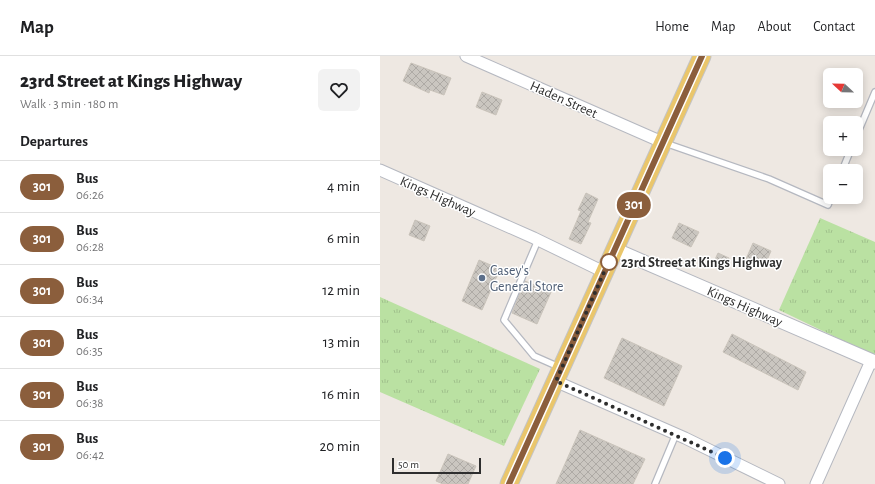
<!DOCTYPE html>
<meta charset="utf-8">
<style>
body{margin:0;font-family:"Alegreya Sans",sans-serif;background:#f2f2f2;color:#202124;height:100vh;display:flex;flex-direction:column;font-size:15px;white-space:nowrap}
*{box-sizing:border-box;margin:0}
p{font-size:13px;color:#757577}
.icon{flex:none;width:22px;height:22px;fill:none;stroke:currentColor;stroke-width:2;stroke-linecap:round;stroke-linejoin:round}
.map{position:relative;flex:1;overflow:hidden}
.panel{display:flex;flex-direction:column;background:#fff;width:380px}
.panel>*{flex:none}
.badge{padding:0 8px;border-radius:13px;font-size:14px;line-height:26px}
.needle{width:26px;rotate:292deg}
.buttons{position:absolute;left:443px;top:12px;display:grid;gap:8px}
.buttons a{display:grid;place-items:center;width:40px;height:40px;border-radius:6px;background:#fff;box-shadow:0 2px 10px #0003;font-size:20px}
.scale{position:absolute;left:12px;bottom:10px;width:89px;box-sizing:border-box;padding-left:4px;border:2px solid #2e2e2e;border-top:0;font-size:11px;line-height:14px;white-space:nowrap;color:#2e2e2e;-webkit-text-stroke:3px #fff;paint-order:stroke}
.you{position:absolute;width:20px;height:20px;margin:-10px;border:3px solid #fff;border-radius:50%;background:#1a73e8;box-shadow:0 0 0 6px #1a73e833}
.map>.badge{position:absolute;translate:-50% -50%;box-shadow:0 0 0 2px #fff}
h2{padding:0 20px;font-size:15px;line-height:36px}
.round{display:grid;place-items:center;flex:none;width:42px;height:42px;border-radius:6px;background:#f2f2f2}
.headline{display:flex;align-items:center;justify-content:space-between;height:68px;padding:0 20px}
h1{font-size:19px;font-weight:800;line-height:30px}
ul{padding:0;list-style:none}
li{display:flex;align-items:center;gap:12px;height:52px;padding:0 20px;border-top:1px solid #e0e0e0}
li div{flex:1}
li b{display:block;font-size:15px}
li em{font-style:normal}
li .badge{min-width:44px;font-weight:700;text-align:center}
header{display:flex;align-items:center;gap:24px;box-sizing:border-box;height:56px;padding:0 20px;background:#fff;border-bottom:1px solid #e0e0e0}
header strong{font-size:19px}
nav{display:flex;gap:22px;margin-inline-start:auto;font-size:14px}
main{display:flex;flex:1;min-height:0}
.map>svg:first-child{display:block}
</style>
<header>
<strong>Map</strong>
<nav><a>Home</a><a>Map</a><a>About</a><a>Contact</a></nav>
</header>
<main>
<section class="panel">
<div class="headline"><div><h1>23rd Street at Kings Highway</h1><p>Walk · 3 min · 180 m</p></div><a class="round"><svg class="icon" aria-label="heart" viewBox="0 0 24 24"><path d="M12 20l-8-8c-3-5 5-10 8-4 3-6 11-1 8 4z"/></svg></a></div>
<h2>Departures</h2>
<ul>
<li><span class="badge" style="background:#8b5e3c;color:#fff">301</span><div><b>Bus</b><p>06:26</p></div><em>4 min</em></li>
<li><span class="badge" style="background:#8b5e3c;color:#fff">301</span><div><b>Bus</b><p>06:28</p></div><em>6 min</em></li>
<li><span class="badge" style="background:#8b5e3c;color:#fff">301</span><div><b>Bus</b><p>06:34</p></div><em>12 min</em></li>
<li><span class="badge" style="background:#8b5e3c;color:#fff">301</span><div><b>Bus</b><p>06:35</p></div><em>13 min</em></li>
<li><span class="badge" style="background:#8b5e3c;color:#fff">301</span><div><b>Bus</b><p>06:38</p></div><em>16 min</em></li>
<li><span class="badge" style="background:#8b5e3c;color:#fff">301</span><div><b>Bus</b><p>06:42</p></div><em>20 min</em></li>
</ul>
</section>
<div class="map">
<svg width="495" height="428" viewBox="0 0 495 428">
<defs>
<pattern id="grass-tufts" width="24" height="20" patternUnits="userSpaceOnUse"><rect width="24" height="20" fill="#bae1a2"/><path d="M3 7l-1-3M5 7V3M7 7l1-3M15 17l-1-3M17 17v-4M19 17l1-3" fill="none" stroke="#a0c18c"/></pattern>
<pattern id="building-cross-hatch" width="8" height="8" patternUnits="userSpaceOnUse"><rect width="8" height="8" fill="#cac6c0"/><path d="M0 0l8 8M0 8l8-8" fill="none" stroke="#aeaaa5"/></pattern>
</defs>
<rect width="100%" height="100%" fill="#eee8e2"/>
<g fill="url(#grass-tufts)">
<path d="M440 162 495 186V300L399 254Z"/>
<path d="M0 241 160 313 124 390 0 336Z"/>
</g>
<g fill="url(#building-cross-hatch)" stroke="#cac4bb">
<path d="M31 7 71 22 64 39 50 34 49 37 23 25Z"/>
<path d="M102 36 122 44 116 59 96 51Z"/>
<path d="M206 137 218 143 208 166 211 167 201 188 189 183 201 155 198 154Z"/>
<path d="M35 164 50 170 44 185 29 179Z"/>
<path d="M299 167 319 176 311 191 292 182Z"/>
<path d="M373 187 391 195 384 211 366 203Z"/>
<path d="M338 197 349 202 343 215 332 210Z"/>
<path d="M99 204 120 213 102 254 82 245Z"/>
<path d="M145 225 171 236 157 268 132 257Z"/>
<path d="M352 278 426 316 418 334 343 296Z"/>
<path d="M242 282 302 310 284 350 224 322Z"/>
<path d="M200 374 265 403 253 428H176Z"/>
<path d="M68 398 96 410 88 428H63L56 425Z"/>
</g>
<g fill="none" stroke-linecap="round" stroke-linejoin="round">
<defs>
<g id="service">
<path d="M476 81 495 36"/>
<path d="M285 87 389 123 448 149 451 141"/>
<path d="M462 115 471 93"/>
<path d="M158 184 124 264 154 300 179 311"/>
<path d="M275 428 296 378"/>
</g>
<g id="minor">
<path d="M86 0 282 86"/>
<path d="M0 114 154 182 224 216"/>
<path d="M175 325 305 382 399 428"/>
<path d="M436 428 491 305"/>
</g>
<path id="tertiary" d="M234 193 495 306"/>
<path id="primary" d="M129 428 322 0"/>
</defs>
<use href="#service" stroke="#b5b8c0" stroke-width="8"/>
<use href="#minor" stroke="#b5b8c0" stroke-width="13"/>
<use href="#tertiary" stroke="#b5b8c0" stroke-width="15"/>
<use href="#primary" stroke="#c4c4c4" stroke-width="19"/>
<use href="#service" stroke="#fff" stroke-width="5.5"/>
<use href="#minor" stroke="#fff" stroke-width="11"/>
<use href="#tertiary" stroke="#fff" stroke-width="13"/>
<use href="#primary" stroke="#eac66b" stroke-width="17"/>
</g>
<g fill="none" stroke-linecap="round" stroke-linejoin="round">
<defs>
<path id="line" d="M129 428 322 0"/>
</defs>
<use href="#line" stroke="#fff" stroke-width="9"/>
<use href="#line" stroke="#8b5e3c" stroke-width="6"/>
<path stroke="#2e2e2e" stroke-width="4" stroke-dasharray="0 7.2" d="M229 206V205L176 325 345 402"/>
</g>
<circle fill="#fff" stroke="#8b5e3c" stroke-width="2" cx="229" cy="206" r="8"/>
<circle fill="#5c6f8a" stroke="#fff" stroke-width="1.5" cx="102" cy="222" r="4"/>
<g text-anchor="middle" stroke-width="3" stroke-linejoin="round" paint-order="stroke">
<g font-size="14" fill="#2e2e2e" stroke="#fff">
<text transform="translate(184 43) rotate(24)" y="5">Haden Street</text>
<text transform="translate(58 140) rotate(24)" y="5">Kings Highway</text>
<text transform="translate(365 250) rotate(24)" y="5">Kings Highway</text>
</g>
<g font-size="14" font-weight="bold" fill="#2e2e2e" stroke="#fff" text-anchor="start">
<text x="241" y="211">23rd Street at Kings Highway</text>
</g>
<g font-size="14" fill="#4e5e75" stroke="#fff" text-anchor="start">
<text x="110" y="219">Casey's<tspan x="110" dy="16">General Store</tspan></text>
</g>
</g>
</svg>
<div class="buttons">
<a><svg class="needle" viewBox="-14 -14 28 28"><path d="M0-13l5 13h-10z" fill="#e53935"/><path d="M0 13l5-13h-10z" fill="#757577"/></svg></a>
<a>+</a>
<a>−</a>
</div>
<div class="scale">50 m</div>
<div class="you" style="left:345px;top:402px"></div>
<b class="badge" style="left:254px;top:149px;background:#8b5e3c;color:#fff">301</b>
</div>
</main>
